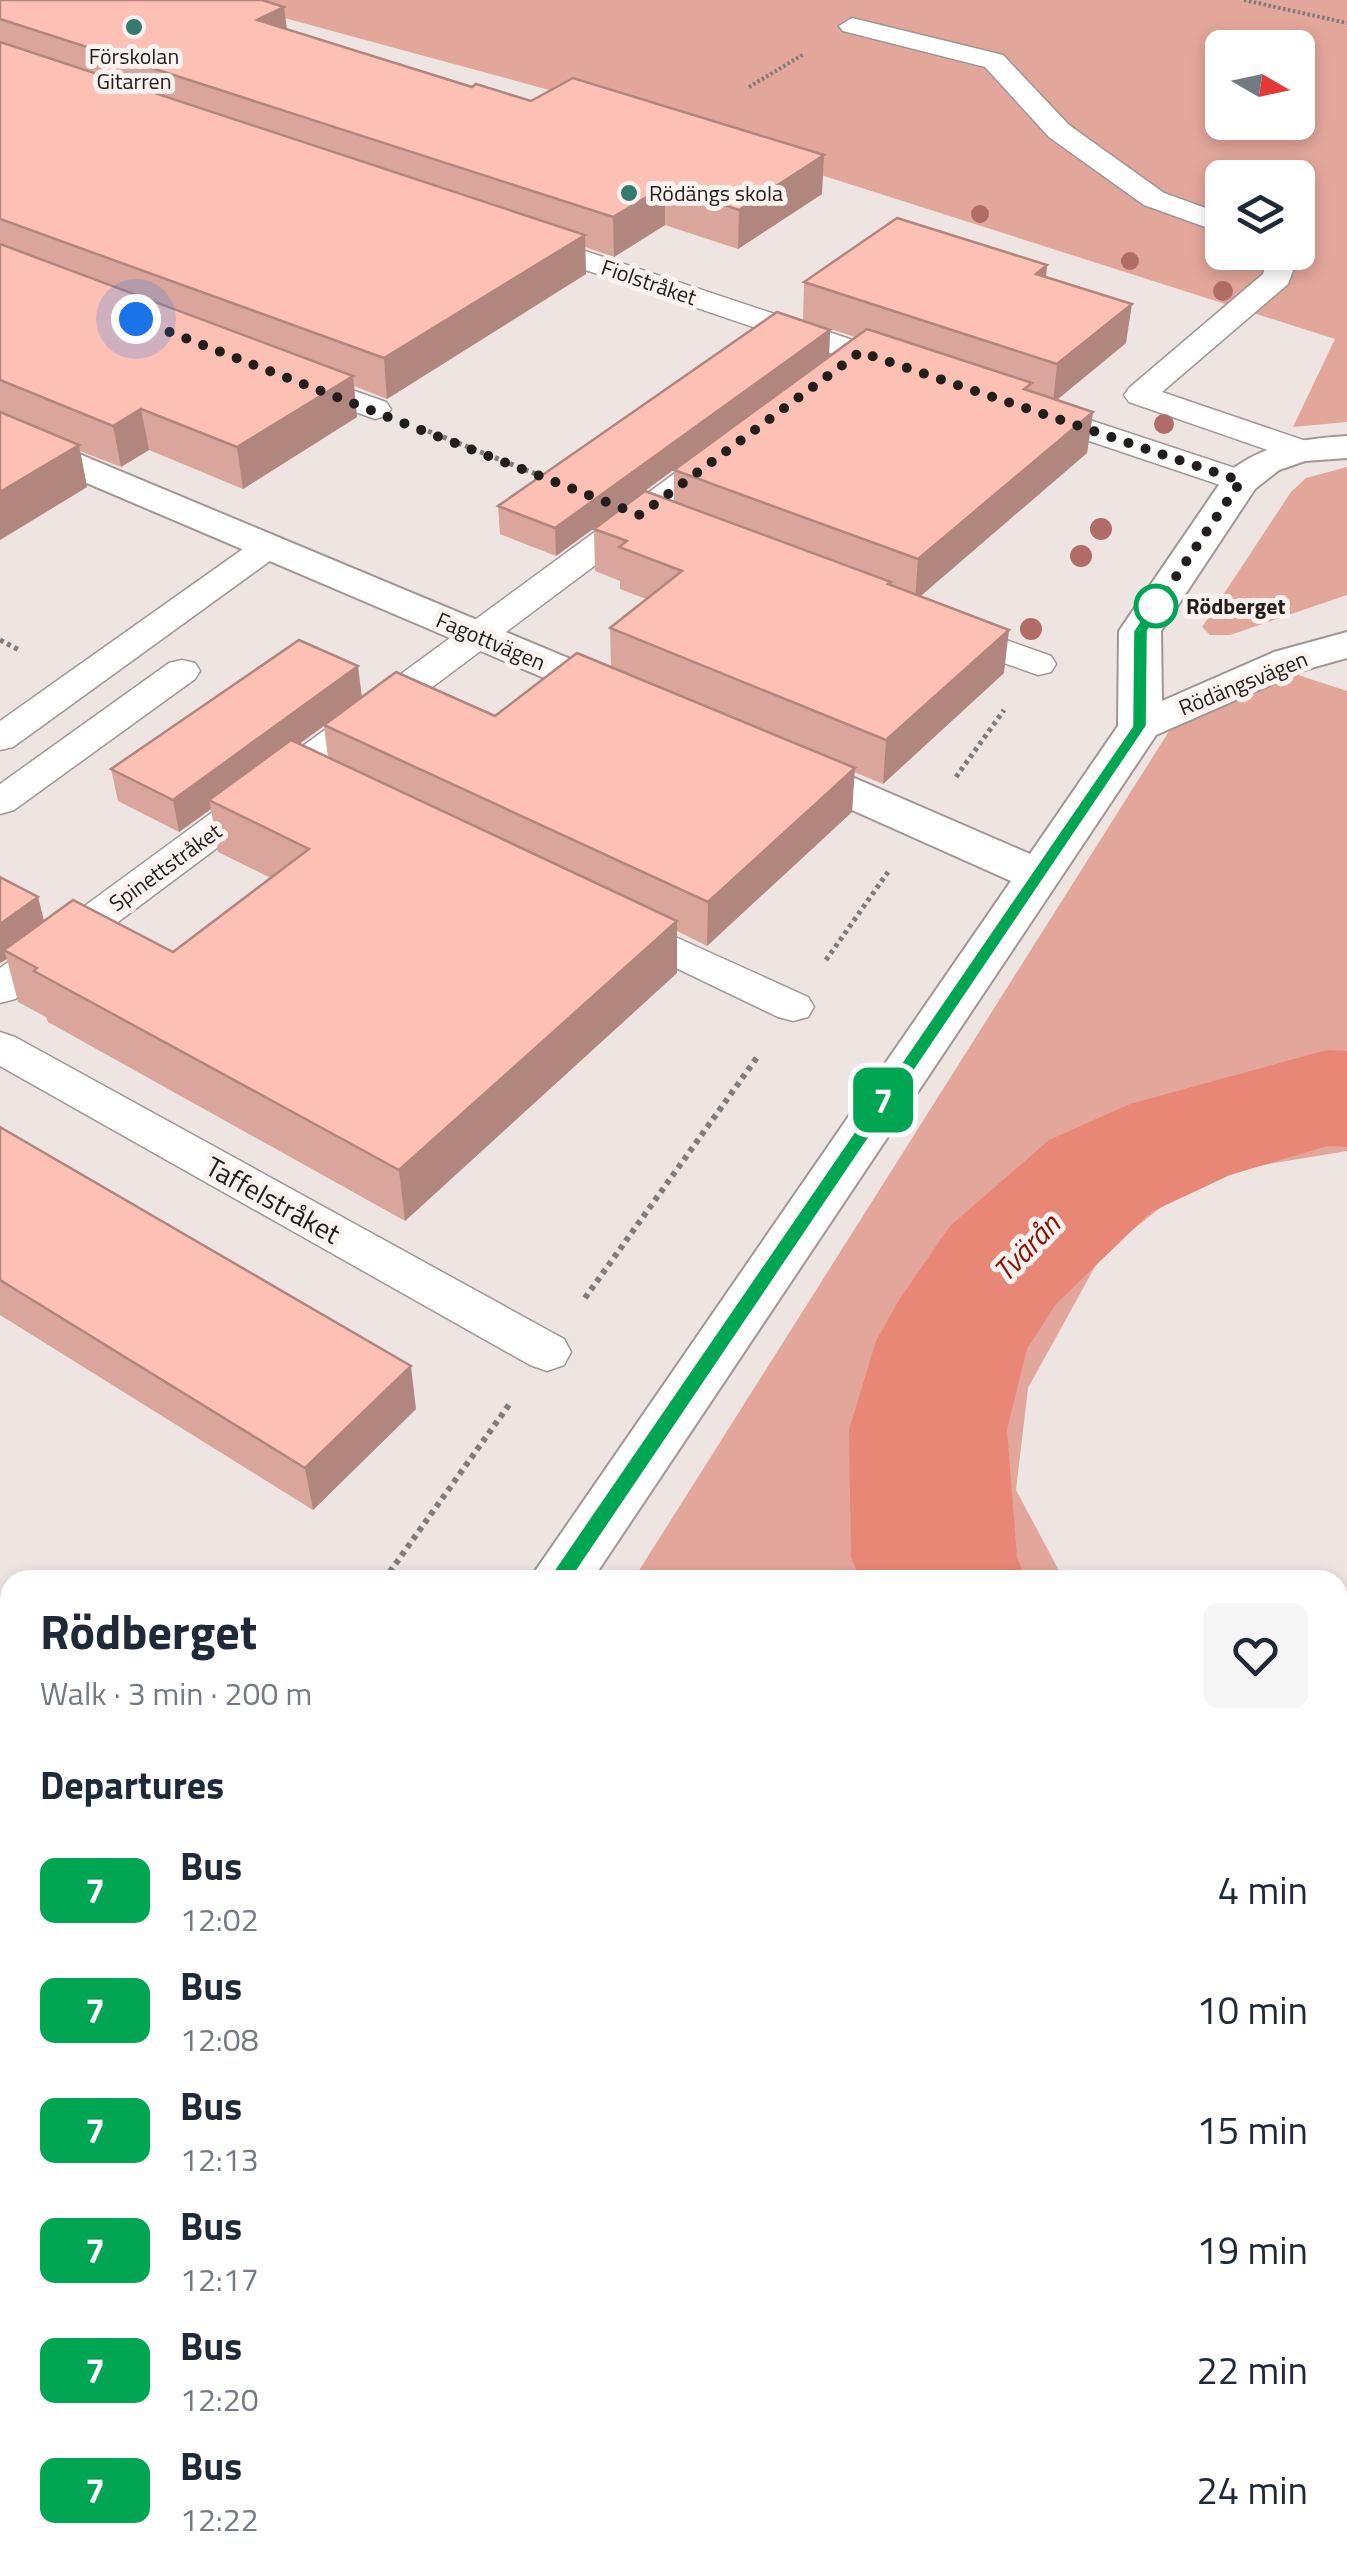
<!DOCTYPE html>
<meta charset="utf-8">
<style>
body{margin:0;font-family:"Titillium Web",sans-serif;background:#f6f6f7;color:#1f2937;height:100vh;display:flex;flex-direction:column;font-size:38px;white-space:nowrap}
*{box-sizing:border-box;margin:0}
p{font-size:32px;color:#747a83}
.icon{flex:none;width:55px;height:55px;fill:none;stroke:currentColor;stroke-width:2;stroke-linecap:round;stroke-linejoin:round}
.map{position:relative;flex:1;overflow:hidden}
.panel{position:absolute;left:0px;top:1570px;width:1348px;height:1002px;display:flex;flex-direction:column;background:#fff;border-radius:30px 30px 0 0;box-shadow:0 5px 15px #0003}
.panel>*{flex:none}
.badge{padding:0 20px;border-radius:15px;font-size:35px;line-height:65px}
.needle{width:65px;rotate:99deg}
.buttons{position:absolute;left:1205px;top:30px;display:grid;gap:20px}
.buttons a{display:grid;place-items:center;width:110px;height:110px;border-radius:15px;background:#fff;box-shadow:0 5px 15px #0003;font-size:50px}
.you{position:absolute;width:50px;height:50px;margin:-25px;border:8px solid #fff;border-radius:50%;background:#1a73e8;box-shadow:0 0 0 15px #1a73e833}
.map>.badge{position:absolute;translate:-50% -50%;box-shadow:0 0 0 5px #fff}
h2{padding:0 40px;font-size:38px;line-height:90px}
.round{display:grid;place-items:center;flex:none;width:105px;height:105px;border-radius:15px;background:#f6f6f7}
.summary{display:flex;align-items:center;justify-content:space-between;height:170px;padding:0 40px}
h1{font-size:48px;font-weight:700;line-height:75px}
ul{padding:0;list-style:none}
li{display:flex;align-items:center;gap:30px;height:120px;padding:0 40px}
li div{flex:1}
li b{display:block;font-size:38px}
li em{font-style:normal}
li .badge{min-width:110px;font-weight:700;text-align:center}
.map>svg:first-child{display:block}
</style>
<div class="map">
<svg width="1347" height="2572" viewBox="0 0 1347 2572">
<rect width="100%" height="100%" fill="#eee5e3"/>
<g fill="#e3a69b" fill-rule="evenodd">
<path d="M218 0H1347V422L1293 427 1335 339 586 100ZM1222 48H1298V122H1222ZM1222 178H1298V252H1222Z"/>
<path d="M1347 467V595L1230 635H1210L1202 627 1291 492 1306 478Z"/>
<path d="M1295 674 1347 691V1151L1202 1175 1102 1254 1028 1388 1016 1490 1064 1580H633L1178 717Z"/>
<path d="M10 2562 1073 2563 1070 2572H5Z"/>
</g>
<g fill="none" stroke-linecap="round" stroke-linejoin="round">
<g fill="#e88776" fill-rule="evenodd">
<path d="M1327 1050 1347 1051V1147L1327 1146 1230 1175 1151 1212 1056 1304 1027 1349 1007 1430 1017 1557 1026 1580H860L851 1557 849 1430 876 1341 899 1300 950 1226 1049 1140 1130 1104Z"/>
<path d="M834 2562H1055L1053 2572H831Z"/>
</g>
<defs>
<g id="service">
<path d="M852 18 1003 55 1069 125 1164 193 1222 214V233L1144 205 1049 137 985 67 843 31 839 26Z"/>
<path d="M525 231 913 360 918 367 913 374H891L515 246 510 240 515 234Z"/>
<path d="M1298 249 1300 252 1288 284 1162 392 1312 443 1316 450 1312 457H1288L1129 402 1124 395 1129 388 1263 274 1270 252H1298Z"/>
<path d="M298 371 386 402 391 409 386 416 375 419 287 387 282 380 287 373Z"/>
<path d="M1032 401 1253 474 1258 481 1253 488H1229L1021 418 1016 411 1021 404Z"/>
<path d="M724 443 736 446 740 453 736 460 15 999 0 1003V968L712 446Z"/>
<path d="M269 536 281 539 286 546 281 553 13 747 0 750V721L257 539Z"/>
<path d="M947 619 1051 656 1056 664 1051 672 1038 675 934 638 929 630 934 622Z"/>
<path d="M182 660 195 663 200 671 195 679 14 810 0 814V784L169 663Z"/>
<path d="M620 912 808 997 814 1007 808 1017 793 1021 778 1017 605 934 599 925 605 916Z"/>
<path d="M0 1032 15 1037 564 1339 571 1352 564 1365 547 1371 530 1365 0 1066Z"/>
</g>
<g id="minor">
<path d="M0 421 640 688 647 697 640 706 625 710 610 706 0 446Z"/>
<path d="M1347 436V458L1305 461 1279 470 1255 489 1161 631 1162 701 1274 652 1347 632V658L1304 670 1156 735 592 1580H529L1011 881 767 772 761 763 767 754 783 750 799 754 1030 854 1118 726 1119 631 1227 473C1264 444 1301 439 1347 436Z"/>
<path d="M10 2348V2436L0 2440V2352Z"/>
</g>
</defs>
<use href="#service" stroke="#9f9695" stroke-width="3"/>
<use href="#minor" stroke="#9f9695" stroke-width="4"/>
<g stroke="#817b7a" stroke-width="4" stroke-dasharray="2.5 2.5" stroke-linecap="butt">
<path d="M1244 0 1347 23"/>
<path d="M749 87 804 54"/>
</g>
<g stroke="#817b7a" stroke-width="5" stroke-dasharray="4 4" stroke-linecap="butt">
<path d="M428 431 546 478"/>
<path d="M0 640 21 651"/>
<path d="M956 777 1004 710"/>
<path d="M826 960 888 872"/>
</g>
<g stroke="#817b7a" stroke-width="6" stroke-dasharray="5 5" stroke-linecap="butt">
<path d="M585 1298 758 1056"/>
<path d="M384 1580 511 1402"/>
</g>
<path stroke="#817b7a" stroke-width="8" stroke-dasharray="6 6" stroke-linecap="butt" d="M0 2116 10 2102"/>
<use href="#service" fill="#fff" fill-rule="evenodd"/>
<use href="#minor" fill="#fff" fill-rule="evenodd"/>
</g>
<g fill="#b26c66">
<circle cx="980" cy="214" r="9"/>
<circle cx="1130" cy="261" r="9"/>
<circle cx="1223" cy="291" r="10"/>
<circle cx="1164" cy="424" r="10"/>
<circle cx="1101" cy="529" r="11"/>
<circle cx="1081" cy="556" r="11"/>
<circle cx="1031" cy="629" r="11"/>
</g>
<g fill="#daa59b" fill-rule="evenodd">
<path d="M0 0 287 29 822 194 738 249 665 225 614 257 585 247 586 274 387 399 354 386 357 417 243 489 149 450 121 467 80 451 87 487 0 540Z"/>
<path d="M1047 265 1046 277 1126 343 1057 400 1093 412 1087 453 920 596 1004 673 883 784 854 772 852 812 707 946 677 931V973L405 1221 48 1022 46 1017 18 1002 7 959 0 963V877L38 897 44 921 173 952 271 878 218 852 211 809 179 832 118 801 111 769 362 697 495 716 611 667 610 628 646 599 620 589V581L595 571 594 529 674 502V470L855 337 803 320 804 282ZM324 726 328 758 299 744Z"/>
<path d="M830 330 829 356 556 556 500 534 498 506Z"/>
<path d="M0 1127 416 1409 313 1510 0 1315Z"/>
</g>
<g fill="#b1867e">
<path d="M284 7 289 44 257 20Z"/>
<path d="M824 155 822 194 738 249 739 210Z"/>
<path d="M665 186V225L614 257 613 217Z"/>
<path d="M585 235 586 274 387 399 384 358Z"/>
<path d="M1047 265 1043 303 1036 274Z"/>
<path d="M1132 304 1126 343 1053 403 1057 364Z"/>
<path d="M830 330 829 356 556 556 555 528Z"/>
<path d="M353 376 357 417 243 489 237 447Z"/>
<path d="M141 409 149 450 121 467 113 426Z"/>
<path d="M1093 412 1087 453 915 601 918 559Z"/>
<path d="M79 445 87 487 0 540V492Z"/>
<path d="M1009 630 1004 673 883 784 886 740Z"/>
<path d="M358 666 362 698 217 804 209 800 211 809 179 832 173 800Z"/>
<path d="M855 768 852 812 707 946 708 902Z"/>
<path d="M38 897 46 930 4 950 7 959 0 963V924Z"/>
<path d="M677 921V973L405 1221 399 1170Z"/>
<path d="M411 1366 416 1409 313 1510 305 1468Z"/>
</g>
<g fill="#fdc0b4" stroke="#b1867e" stroke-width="2.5">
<path d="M0 0H262L284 7 257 20 472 87 476 84 531 101 573 78 824 155 739 210 665 186 613 217 0 19Z"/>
<path d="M0 42 585 235 384 358 0 219Z"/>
<path d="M897 218 1047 265 1036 274 1132 304 1057 364 804 282Z"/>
<path d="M0 244 353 376 237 447 141 409 113 426 0 380Z"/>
<path d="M777 312 830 330 555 528 498 506Z"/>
<path d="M867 329 1032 383 1024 389 1093 412 918 559 674 470Z"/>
<path d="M0 412 79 445 0 492Z"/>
<path d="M645 491 891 582 888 584 1009 630 886 740 610 628 682 571 619 547 627 541 594 529Z"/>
<path d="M299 640 358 666 173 800 111 769Z"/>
<path d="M577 653 855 768 708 902 324 725 396 672 495 716Z"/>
<path d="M291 740 677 921 399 1170 34 971 37 968 4 950 73 900 173 952 309 849 209 800Z"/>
<path d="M0 877 38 897 0 924Z"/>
<path d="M0 1127 411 1366 305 1468 0 1280Z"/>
</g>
<path fill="#00a651" stroke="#fff" stroke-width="2.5" d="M1151 603 1164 606 1148 631 1147 726 567 1586H551L548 1580 551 1574 1132 726 1133 631Z"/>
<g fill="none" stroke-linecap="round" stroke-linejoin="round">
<path stroke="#211e1d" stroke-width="10" stroke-dasharray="0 18" d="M136 319 640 515 860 352 1241 481 1156 606"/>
</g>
<g fill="#357a6f" stroke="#fbf2f0" stroke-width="4">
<circle cx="134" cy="27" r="10"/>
<circle cx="629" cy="193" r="10"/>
</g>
<circle fill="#fff" stroke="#00a651" stroke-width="5" cx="1156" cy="606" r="20"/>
<g text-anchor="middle" stroke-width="10" stroke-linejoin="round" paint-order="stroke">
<g font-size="22" fill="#211e1d" stroke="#fbf2f0">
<text x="134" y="64">Förskolan<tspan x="134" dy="25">Gitarren</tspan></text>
<text x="649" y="201" text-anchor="start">Rödängs skola</text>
</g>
<g font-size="22" fill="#211e1d" stroke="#fbf2f0">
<text transform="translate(649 282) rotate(19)" y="8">Fiolstråket</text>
<text transform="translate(491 641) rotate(23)" y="8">Fagottvägen</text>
<text transform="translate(1243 683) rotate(-22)" y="8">Rödängsvägen</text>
<text transform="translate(165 867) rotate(-36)" y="8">Spinettstråket</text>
</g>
<g font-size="22" font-weight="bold" fill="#211e1d" stroke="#fbf2f0" text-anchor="start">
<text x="1186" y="614">Rödberget</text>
</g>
<g font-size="28" fill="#211e1d" stroke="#fbf2f0">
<text transform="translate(273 1200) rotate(29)" y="10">Taffelstråket</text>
</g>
<g font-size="30" font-style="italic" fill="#861104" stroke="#fbf2f0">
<text transform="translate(1027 1248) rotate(-46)" y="10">Tvärån</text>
</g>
</g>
</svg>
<div class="buttons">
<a><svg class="needle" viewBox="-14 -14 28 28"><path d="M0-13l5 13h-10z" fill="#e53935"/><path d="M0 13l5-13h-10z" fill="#747a83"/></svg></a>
<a><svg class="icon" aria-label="layers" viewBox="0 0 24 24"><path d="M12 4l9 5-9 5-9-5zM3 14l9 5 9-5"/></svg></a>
</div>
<div class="you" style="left:136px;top:319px"></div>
<b class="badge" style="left:883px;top:1100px;background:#00a651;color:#fff">7</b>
<section class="panel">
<div class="summary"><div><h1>Rödberget</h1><p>Walk · 3 min · 200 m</p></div><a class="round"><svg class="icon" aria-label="heart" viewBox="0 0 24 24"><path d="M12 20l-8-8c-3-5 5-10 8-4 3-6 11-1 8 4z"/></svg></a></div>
<h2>Departures</h2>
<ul>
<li><span class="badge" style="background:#00a651;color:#fff">7</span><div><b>Bus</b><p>12:02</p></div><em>4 min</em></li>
<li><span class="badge" style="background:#00a651;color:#fff">7</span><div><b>Bus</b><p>12:08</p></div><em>10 min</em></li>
<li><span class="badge" style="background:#00a651;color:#fff">7</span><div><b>Bus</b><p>12:13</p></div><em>15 min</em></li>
<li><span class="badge" style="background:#00a651;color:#fff">7</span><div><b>Bus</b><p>12:17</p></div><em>19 min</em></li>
<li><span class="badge" style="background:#00a651;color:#fff">7</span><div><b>Bus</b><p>12:20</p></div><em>22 min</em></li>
<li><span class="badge" style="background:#00a651;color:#fff">7</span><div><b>Bus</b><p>12:22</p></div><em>24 min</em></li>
</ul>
</section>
</div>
